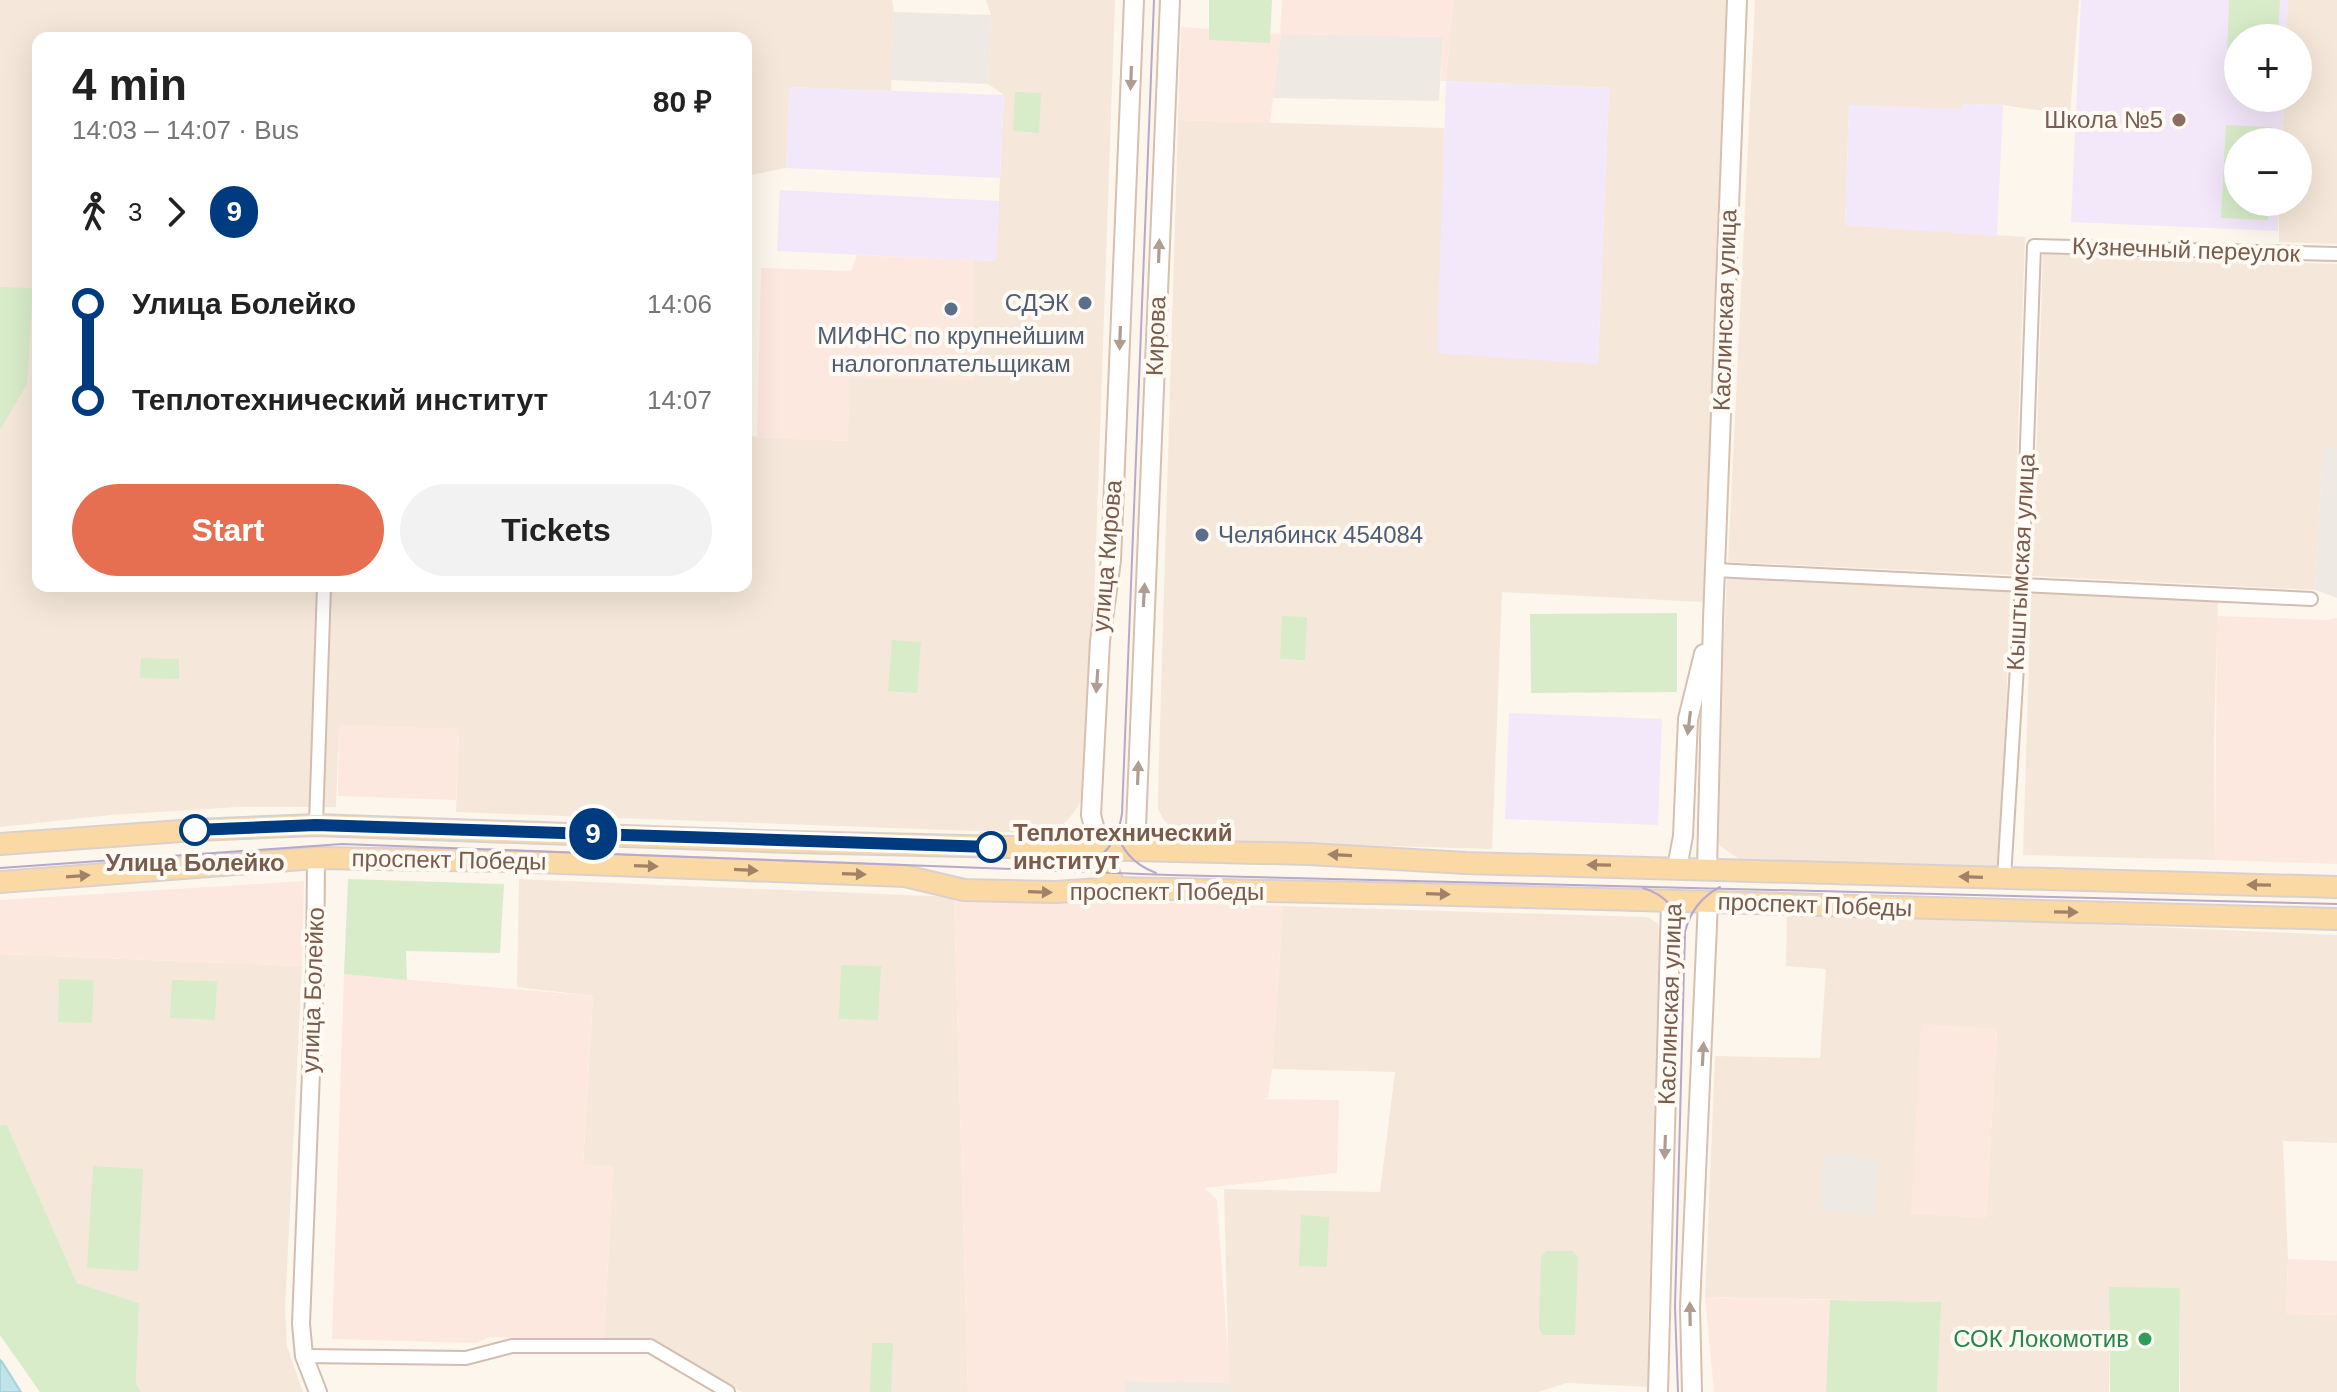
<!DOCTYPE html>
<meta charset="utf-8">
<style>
body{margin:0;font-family:Helvetica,sans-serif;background:#f2f2f2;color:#222;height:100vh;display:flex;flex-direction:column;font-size:30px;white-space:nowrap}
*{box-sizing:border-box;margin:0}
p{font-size:26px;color:#767676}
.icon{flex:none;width:44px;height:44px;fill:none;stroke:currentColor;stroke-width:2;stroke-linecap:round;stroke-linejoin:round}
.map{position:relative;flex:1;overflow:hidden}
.sheet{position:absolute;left:32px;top:32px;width:720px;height:560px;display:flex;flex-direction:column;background:#fff;border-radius:16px;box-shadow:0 8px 32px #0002}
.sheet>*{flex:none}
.badge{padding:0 16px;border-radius:26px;font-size:28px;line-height:52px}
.controls{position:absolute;left:2224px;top:24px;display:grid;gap:16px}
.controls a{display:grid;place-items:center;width:88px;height:88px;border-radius:50%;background:#fff;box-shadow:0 8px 32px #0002;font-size:40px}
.map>.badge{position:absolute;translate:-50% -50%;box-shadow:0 0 0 4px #fff}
.legs{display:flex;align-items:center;gap:12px;height:88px;padding:0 40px;font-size:26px}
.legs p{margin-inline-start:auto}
.head{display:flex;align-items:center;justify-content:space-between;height:136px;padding:0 40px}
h1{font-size:44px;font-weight:700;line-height:60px}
.action{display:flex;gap:16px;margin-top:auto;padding:16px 40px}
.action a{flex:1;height:92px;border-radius:48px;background:#e76f51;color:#fff;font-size:32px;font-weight:700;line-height:92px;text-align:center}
.action a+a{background:#f2f2f2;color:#222}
ul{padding:0 40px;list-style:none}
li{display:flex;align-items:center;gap:28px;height:96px;font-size:30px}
li i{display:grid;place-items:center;width:12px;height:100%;margin:0 10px;background:currentColor}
li i::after{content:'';width:20px;height:20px;margin:-10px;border:6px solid;border-radius:50%;background:#fff}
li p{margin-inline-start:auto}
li:first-child i{background:linear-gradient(#0000 50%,currentColor 0)}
li:last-child i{background:linear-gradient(currentColor 50%,#0000 0)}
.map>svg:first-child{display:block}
</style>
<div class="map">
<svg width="2337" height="1392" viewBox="0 0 2337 1392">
<rect width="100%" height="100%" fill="#fdf6ec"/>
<g fill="#f5e8da" fill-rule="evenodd">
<path d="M0 0H892L894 12 891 91 790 87 786 168 746 176V38H38V586H746V436L847 441 849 377 974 379V260L996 261 1004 95 988 84 991 15 986 0H1115L1088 778 1085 793 1077 808 1066 822 1051 830 1029 833 456 812 459 729 339 726 336 807H238L111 815 0 827Z"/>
<path d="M1453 0H1729L1703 602 1502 592 1492 849 1246 842 1189 837 1173 830 1163 819 1158 809V793L1178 120 1444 128 1443 210 1598 363 1609 88 1446 81Z"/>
<path d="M1755 0H2079L2070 115 2003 105 1963 104 1962 109 1849 106 1845 225 2025 237 2013 575 1728 562Z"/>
<path d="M2288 0H2337V244L2279 242V202H2298V142H2282L2284 98H2298V38H2286Z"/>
<path d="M2043 254 2337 264V449L2323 448 2315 590 2032 576Z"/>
<path d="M1727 576 2010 591 2001 867 1739 859 1720 846 1716 832 1715 815Z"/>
<path d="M2031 592 2218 601 2214 739 2215 860 2023 855Z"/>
<path d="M519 879 954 897 968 1392H742L650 1338 604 1340 613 1166 583 1165 593 996 517 987Z"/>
<path d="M1283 906 1644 917 1650 918 1658 924 1662 943 1648 1331 1650 1387 1567 1383 1538 1392H1229L1224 1189 1380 1192 1395 1072 1272 1069Z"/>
<path d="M1787 911 2337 935V1143L2283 1141 2288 1259 2286 1314 2337 1315V1392H2180V1288H2109V1392H1937L1940 1302 1705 1297 1715 1056 1820 1058 1826 969 1786 966ZM1921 1025 1997 1029 1986 1218Z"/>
<path d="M0 954 302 966 285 1310 287 1346 303 1392H141L136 1385 139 1303 77 1283 7 1125H0Z"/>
</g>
<g fill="#fde8e0">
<path d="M1282 0H1453L1446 81H1441L1443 37 1281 34 1270 123 1178 120 1181 27 1280 34Z"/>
<path d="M857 255 974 260V380L850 377 848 441 757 438 761 268 851 271Z"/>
<path d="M2217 616 2326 620 2337 618V864L2215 860Z"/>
<path d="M339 725 459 729 456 800 338 796Z"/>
<path d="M304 881 302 966 0 954V900Z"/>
<path d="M954 897 1283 906 1272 1069 1268 1098 1259 1099 1339 1100 1337 1173 1205 1188 1217 1200 1230 1383 1126 1381 1125 1392H968Z"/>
<path d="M344 974 593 996 583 1164 613 1166 604 1340 489 1337 477 1343 332 1339Z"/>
<path d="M1921 1024 1997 1029 1986 1218 1911 1214Z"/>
<path d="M2288 1259 2337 1261V1315L2286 1314Z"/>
<path d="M1705 1297 1830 1300 1826 1392H1714Z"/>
</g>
<g fill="#efe9e4">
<path d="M894 12 991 15 988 84 891 80Z"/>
<path d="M1281 34 1443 37 1439 101 1273 98Z"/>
<path d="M2323 447 2337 449V598L2315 590Z"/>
<path d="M1823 1154 1878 1158 1875 1214 1820 1210Z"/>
<path d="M1125 1381H1126L1230 1383 1229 1392H1125Z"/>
</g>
<g fill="#f3e8fa">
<path d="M2081 0H2288L2286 38H2238V98H2284L2282 142H2238V202H2279L2278 231 2071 222Z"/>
<path d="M1446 81 1609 88 1598 364 1437 353Z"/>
<path d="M789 87 1004 95 1000 178 786 168Z"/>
<path d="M1963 104 2003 105 1997 236 1845 225 1849 105 1962 109Z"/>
<path d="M780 190 999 201 996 261 777 251Z"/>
<path d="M1509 713 1662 719 1658 825 1505 819Z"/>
</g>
<g fill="#d8ecc9">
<path d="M1209 0H1272L1270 43 1209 40Z"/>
<path d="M2229 0H2280L2278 38H2238V82H2226Z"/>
<path d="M1015 92 1041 93 1039 133 1013 131Z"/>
<path d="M2226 125 2272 127V142H2238V202H2269L2268 220 2221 218Z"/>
<path d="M0 287 33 288 27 384 0 430Z"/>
<path d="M1677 613V692L1531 693 1530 614Z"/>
<path d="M1282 616 1307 617 1305 660 1280 659Z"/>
<path d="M892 640 921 642 917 693 888 691Z"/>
<path d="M141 658 179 659V679L140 678Z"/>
<path d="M348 879 504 884 500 953 406 951 407 980 344 974Z"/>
<path d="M841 965 881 966 878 1020 839 1019Z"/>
<path d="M59 979 94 980 92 1023 58 1022Z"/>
<path d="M172 980 217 981 215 1020 170 1018Z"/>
<path d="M0 1125H7L77 1283 139 1303 136 1384 141 1392H40L0 1335Z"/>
<path d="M93 1166 143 1169 138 1271 87 1268Z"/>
<path d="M1301 1215 1329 1217 1327 1267 1299 1266Z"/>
<path d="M1546 1251H1573L1578 1258 1575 1335H1542L1539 1327 1541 1258Z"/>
<path d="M2109 1287 2180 1288 2179 1392H2110Z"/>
<path d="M1830 1300 1941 1302 1937 1392H1826Z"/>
<path d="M872 1343H893L891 1392H870Z"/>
</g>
<path fill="#bfe3e8" stroke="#a5d3da" stroke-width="2" d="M0 1360 2 1362 21 1392H0Z"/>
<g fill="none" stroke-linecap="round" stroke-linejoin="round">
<defs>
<g id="minor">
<path d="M1715 570 2311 599"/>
<path d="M316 825 324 586"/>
<path d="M2004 878 2022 585 2034 246 2337 254"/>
<path d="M304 1356 466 1358 512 1346H650L728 1392"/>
</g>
<path id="tertiary" d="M316 858 315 971 301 1324 304 1356 318 1392"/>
<g id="secondary">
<path d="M1100 850 1091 815 1100 641 1111 560 1134 0"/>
<path d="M1135 851 1170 0"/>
<path d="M1677 868 1683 836 1688 719 1704 654"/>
<path d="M1707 869 1713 620 1737 0"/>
<path d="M1658 1392 1671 902"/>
<path d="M1692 1392 1690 1307 1708 902"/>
</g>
<g id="primary">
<path d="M0 844 195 830 316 825 792 842 1309 854 1466 863 2337 887"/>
<path d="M1100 850 1115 888"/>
<path d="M0 882 316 858 509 861 905 876 964 890 1056 892 1115 888 1417 894 2337 919"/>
</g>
</defs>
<use href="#minor" stroke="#d1beb0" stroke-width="16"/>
<use href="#tertiary" stroke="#d1beb0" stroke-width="20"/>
<use href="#secondary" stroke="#d6c0b0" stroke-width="22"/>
<use href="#primary" stroke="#dad1cd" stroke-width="24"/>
<use href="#minor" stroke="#fff" stroke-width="12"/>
<use href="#tertiary" stroke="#fff" stroke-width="16"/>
<use href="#secondary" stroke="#fff" stroke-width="18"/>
<use href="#primary" stroke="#fbd9a5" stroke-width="20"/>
<g stroke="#b9a8c9" stroke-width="2">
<path d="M1116 827C1120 850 1135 865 1156 873"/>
<path d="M0 868 342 844 1169 875 2337 904"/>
<path d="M1079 869C1104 859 1118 841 1122 814L1154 0"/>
<path d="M1643 888C1667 895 1680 913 1684 937"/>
<path d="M1678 1392 1675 1307 1685 932C1690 911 1701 897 1720 887"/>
</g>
</g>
<defs><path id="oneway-solid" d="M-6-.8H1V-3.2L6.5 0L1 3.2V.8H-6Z" transform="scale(2)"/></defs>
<g fill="#af9d94">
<use href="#oneway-solid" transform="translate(1131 78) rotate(92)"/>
<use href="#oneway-solid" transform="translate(1159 251) rotate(-88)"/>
<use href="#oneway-solid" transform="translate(1120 338) rotate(92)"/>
<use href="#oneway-solid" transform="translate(1144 595) rotate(-87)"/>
<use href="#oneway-solid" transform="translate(1097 681) rotate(94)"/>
<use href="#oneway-solid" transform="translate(1689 723) rotate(97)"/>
<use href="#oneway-solid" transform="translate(1138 773) rotate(-88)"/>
<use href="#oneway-solid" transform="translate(1703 1054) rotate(-87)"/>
<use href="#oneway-solid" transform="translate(1665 1147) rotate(92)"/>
<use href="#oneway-solid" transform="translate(1690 1314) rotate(-91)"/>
</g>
<g fill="#a18267">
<use href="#oneway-solid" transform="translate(1340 855) rotate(-177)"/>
<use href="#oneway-solid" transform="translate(1599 865) rotate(-179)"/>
<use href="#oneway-solid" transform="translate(646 866) rotate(2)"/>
<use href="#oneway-solid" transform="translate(746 870) rotate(3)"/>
<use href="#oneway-solid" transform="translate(854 874) rotate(2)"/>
<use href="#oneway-solid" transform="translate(78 876) rotate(-4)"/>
<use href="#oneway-solid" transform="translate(1971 877) rotate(-178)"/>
<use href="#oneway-solid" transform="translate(2259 885) rotate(-179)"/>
<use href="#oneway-solid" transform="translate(1040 892) rotate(2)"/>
<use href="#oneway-solid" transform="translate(1438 894) rotate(2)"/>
<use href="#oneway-solid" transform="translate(2066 912) rotate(1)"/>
</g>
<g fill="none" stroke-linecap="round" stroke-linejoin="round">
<defs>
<path id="line-1" d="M195 830 316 825 991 847"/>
</defs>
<use href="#line-1" stroke="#fff" stroke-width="18"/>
<use href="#line-1" stroke="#003b80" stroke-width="12"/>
</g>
<circle fill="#8d6e63" stroke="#fffaf3" stroke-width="3" cx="2179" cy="120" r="8"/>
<g fill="#5c6f8a" stroke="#fffaf3" stroke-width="3">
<circle cx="1085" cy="303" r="8"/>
<circle cx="951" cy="309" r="8"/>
<circle cx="1202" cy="535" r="8"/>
</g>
<g fill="#fff" stroke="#003b80" stroke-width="4">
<circle cx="195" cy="830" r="14"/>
<circle cx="991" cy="847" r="14"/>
</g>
<circle fill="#2e9e5b" stroke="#fffaf3" stroke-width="3" cx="2145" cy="1339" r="8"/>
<g text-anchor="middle" stroke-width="8" stroke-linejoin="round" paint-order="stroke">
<g font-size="24" fill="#785e54" stroke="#fffaf3" text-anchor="end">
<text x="2163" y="128">Школа №5</text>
</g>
<g font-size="24" fill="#7a5c4d" stroke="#fffaf3">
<text transform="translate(2186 250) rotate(2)" y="8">Кузнечный переулок</text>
<text transform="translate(1725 310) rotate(-88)" y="8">Каслинская улица</text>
<text transform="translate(1156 336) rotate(-88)" y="8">Кирова</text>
<text transform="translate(1107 556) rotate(-85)" y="8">улица Кирова</text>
<text transform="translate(2021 562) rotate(-87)" y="8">Кыштымская улица</text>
<text transform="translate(449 860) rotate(1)" y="8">проспект Победы</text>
<text x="1167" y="900">проспект Победы</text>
<text transform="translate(1815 905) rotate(2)" y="8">проспект Победы</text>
<text transform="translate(313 990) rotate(-88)" y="8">улица Болейко</text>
<text transform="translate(1670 1004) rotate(-88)" y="8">Каслинская улица</text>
</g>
<g font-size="24" fill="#4e5e75" stroke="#fffaf3" text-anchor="end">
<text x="1069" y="311">СДЭК</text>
<text x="951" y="344" text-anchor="middle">МИФНС по крупнейшим<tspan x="951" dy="28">налогоплательщикам</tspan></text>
<text x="1218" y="543" text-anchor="start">Челябинск 454084</text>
</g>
<g font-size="24" font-weight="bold" fill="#7a5c4d" stroke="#fffaf3" text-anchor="start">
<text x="1013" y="841">Теплотехнический<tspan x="1013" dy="28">институт</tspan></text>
<text x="195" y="871" text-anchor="middle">Улица Болейко</text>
</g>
<g font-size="24" fill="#27864d" stroke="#fffaf3" text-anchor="end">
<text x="2129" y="1347">СОК Локомотив</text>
</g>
</g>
</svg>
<div class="controls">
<a>+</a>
<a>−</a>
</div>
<b class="badge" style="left:593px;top:834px;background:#003b80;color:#fff">9</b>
<section class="sheet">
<div class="head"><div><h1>4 min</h1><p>14:03 – 14:07 · Bus</p></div><b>80 ₽</b></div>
<div class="legs"><svg class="icon" aria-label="walk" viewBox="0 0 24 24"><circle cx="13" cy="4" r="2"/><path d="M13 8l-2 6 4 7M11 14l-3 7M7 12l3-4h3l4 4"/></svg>3<svg class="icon" aria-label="forward" viewBox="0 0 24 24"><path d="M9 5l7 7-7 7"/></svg><b class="badge" style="background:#003b80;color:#fff">9</b></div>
<ul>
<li><i style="color:#003b80"></i><b>Улица Болейко</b><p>14:06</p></li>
<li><i style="color:#003b80"></i><b>Теплотехнический институт</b><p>14:07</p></li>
</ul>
<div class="action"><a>Start</a><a>Tickets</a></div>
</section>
</div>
